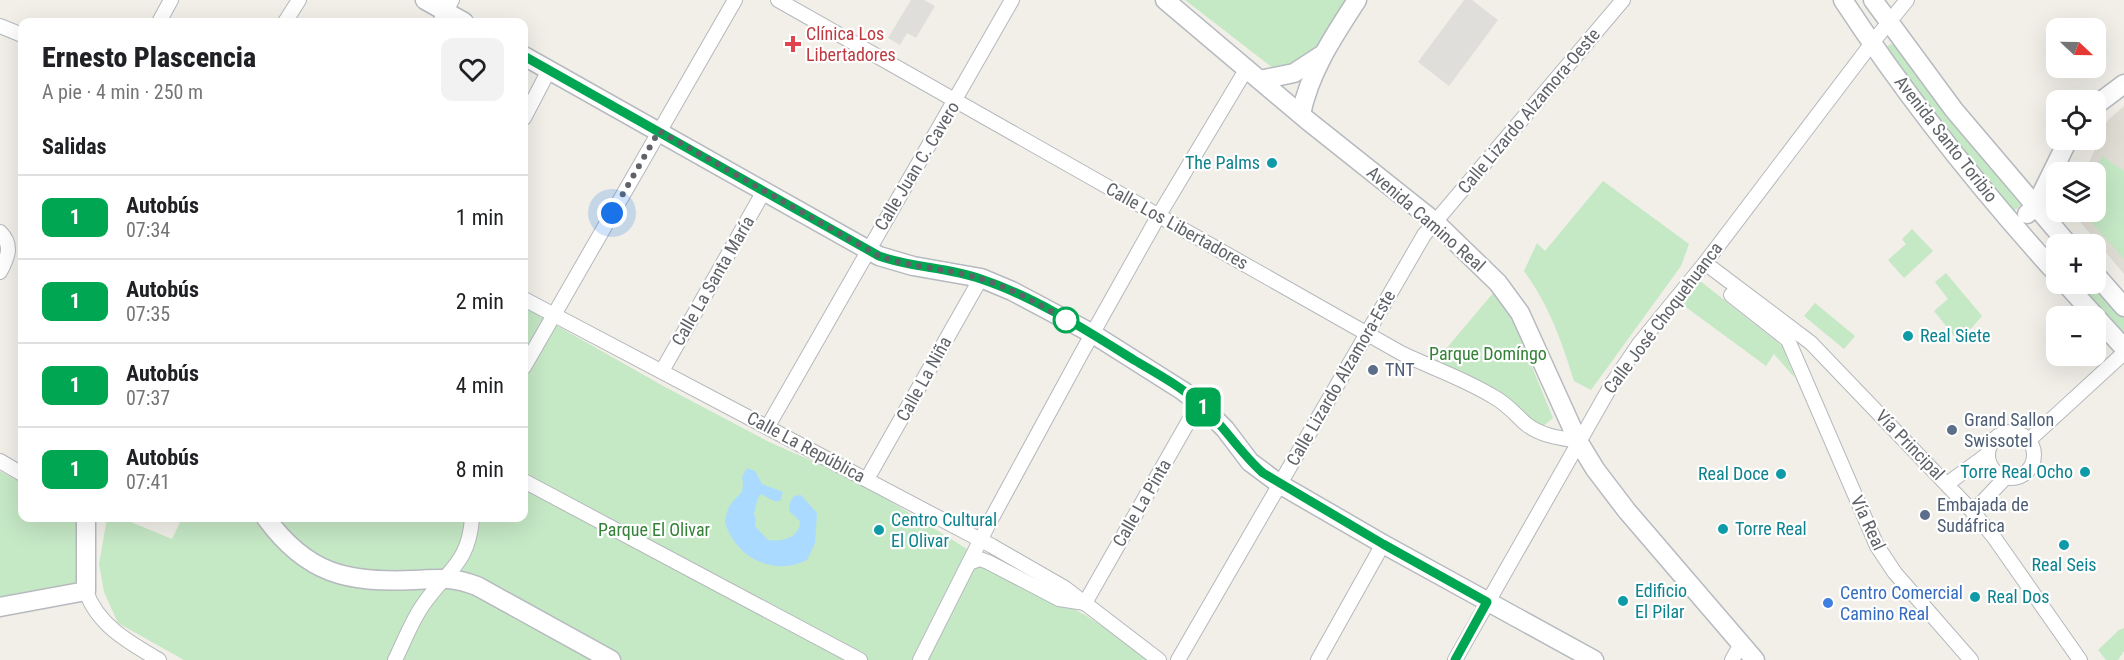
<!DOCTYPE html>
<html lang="es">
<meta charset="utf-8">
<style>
body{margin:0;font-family:"Roboto Condensed",sans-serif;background:#f2f2f2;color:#202124;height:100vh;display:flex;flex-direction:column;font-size:22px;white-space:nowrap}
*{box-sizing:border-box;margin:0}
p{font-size:20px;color:#757577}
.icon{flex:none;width:33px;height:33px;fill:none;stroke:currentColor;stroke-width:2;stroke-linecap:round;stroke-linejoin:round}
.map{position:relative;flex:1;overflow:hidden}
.panel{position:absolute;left:18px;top:18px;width:510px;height:504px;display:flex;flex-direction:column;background:#fff;border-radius:12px;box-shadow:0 6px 24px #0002}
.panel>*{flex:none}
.badge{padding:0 12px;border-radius:9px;font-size:21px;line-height:39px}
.needle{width:39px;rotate:112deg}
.tools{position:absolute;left:2046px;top:18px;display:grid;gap:12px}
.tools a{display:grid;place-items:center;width:60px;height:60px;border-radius:12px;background:#fff;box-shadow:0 6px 24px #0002;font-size:30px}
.you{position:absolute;width:30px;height:30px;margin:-15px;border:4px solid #fff;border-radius:50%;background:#1a73e8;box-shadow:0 0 0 9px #1a73e833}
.map>.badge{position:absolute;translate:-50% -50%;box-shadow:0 0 0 3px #fff}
h2{padding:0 24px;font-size:22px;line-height:54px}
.round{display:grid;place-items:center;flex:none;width:63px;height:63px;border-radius:12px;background:#f2f2f2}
.summary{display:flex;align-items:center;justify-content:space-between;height:102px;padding:0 24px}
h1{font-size:28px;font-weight:800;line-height:45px}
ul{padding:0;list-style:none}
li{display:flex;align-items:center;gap:18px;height:84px;padding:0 24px;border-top:2px solid #e0e0e0}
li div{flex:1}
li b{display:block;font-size:22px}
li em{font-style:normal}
li .badge{min-width:66px;font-weight:700;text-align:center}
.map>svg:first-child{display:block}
</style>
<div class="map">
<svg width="2124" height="660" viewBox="0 0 2124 660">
<rect width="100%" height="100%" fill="#f1efe8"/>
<g fill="#e0deda">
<path d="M911 0H924L935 6 916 38 907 33 900 45 888 38Z"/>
<path d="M1464 0H1472L1498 20 1449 86 1418 62Z"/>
</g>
<path fill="#e1ded6" d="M2124 106V274L2072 212H2096V172H2085L2107 121Z"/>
<g fill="#c5e8c5">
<path d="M1185 0H1349L1314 55 1288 68H1273Z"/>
<path d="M1891 44 1896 46 2023 202 2018 208 2013 211 1883 53 1885 48Z"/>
<path d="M2102 156 2124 171V259L2082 212H2096L2095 172Z"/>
<path d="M1603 181 1689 244 1681 266 1591 390 1574 381C1562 342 1549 305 1524 271L1537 243 1545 251Z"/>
<path d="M1912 229 1933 251 1904 278 1888 260 1906 244 1902 239Z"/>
<path d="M1946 273 1982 316 1959 342 1934 311 1948 299 1935 282Z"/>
<path d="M1699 280 1782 346 1795 378 1774 354 1766 366 1679 302Z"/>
<path d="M2075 284H2095L2124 318V338Z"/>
<path d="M1494 292 1507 306 1553 418 1542 427 1434 363Z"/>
<path d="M1815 303 1855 336 1844 349 1804 316Z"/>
<path d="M524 307 665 387 769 442 858 481 991 564 1085 615 1154 660H184L118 623 104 592 99 564 107 518H121L172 539 182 518H524Z"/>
<path d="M0 471 22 483V518H83L77 587 0 598Z"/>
<path d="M2124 628V651L2118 660H2106L2098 650 2119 630Z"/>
</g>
<path fill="#aadaff" d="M747 468 755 471 762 484 783 492 780 501H774L761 494 758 498 754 514 756 518 755 526 768 540C782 542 800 538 800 521L789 511 790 502 794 496 801 495 817 513 815 543 807 560C773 577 735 557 725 522 726 517 727 511 729 507 737 493 746 497 742 477Z"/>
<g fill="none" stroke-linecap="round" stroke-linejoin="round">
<defs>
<g id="street">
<path d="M778 0 1401 353C1432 368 1465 379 1494 397 1507 404 1515 414 1526 424 1541 436 1560 438 1578 441"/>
<path d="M159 22 171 0"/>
<path d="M285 22 299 0"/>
<path d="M440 22 452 0"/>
<path d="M0 26 22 35"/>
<path d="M524 118 549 70"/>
<path d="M0 232C13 245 8 257 0 272"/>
<path d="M1705 263 1811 343 1973 512 1993 536 2080 660"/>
<path d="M1731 295 1788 340 1877 546 1895 573 1971 660"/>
<path d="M524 299 992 546 1065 588 1159 660"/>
<path d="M524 367 735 0"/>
<path d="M662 371 764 191"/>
<path d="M768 426 1012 0"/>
<circle cx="2011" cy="455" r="23"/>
<path d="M2029 440 2124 353"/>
<path d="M0 461 22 474"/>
<path d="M867 479 981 278"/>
<path d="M524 481 860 660"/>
<path d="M1947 484 1988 454"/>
<path d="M1973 512 2005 478"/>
<path d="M969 563 980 559 988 562 1059 599 1085 603 1199 403"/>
<path d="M86 591C97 625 130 643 159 660"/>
<path d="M395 660C404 642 411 622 423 605 446 571 469 564 472 518"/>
<path d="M920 660 987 527 1081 354 1159 215 1247 68"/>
<path d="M1178 660 1424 235 1623 0"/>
<path d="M1318 660 1383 544"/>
<path d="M1455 660 1612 384 1639 344 1705 263 1872 43 1907 0"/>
<path d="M1732 660 1741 644"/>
</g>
<g id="secondary">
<path d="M425 0 464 22"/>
<path d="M1165 0 1307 120 1434 221 1498 283 1520 313 1578 441 1595 469 1627 511 1755 660"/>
<path d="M1843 0C1906 96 1979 188 2056 273"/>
<path d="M1873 0 1954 110 2068 244"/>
<path d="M524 56 879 256 913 266 981 278 1012 291 1093 334 1183 391 1199 403 1225 429 1250 462 1281 485 1383 544 1594 660"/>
<path d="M1260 80 1294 73 1320 56"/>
<path d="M2096 105 2124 84"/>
<path d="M1301 114C1310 71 1333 37 1357 0"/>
<path d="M2027 214 2035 207 2068 140"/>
<path d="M2096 275 2124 307"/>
<path d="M2066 284 2124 348"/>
<path d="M266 518C307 574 347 583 414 580 442 579 450 576 477 586L611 660"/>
<path d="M0 607 86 591V518"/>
</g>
</defs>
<use href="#street" stroke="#b5b8bc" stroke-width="16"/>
<use href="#secondary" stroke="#b6babf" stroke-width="21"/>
<use href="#street" stroke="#fff" stroke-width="14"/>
<use href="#secondary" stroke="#fff" stroke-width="18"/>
</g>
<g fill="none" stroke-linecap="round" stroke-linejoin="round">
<defs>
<path id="line" d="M524 56 879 256C912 268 948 267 981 279 1035 297 1086 330 1134 360 1156 373 1180 386 1199 403 1223 424 1239 452 1263 473L1383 544 1487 602 1455 660"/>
</defs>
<use href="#line" stroke="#fff" stroke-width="14"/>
<use href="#line" stroke="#00a651" stroke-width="9"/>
<path stroke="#5f6368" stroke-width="6" stroke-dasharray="0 10.8" d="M612 213 659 131 879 256C912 268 946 268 978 278 1009 287 1039 304 1066 320"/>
</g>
<path fill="#e0444e" stroke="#fff" stroke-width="2" d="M790 35h6v6h6v6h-6v6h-6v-6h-6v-6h6z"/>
<g fill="#0f9aa8" stroke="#fff" stroke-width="2">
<circle cx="1272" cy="163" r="6"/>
<circle cx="1908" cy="336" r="6"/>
<circle cx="2085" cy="472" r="6"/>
<circle cx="1781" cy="474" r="6"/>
<circle cx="1723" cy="529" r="6"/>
<circle cx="879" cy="530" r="6"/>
<circle cx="2064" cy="545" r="6"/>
<circle cx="1975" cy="597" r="6"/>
<circle cx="1623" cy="601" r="6"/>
</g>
<circle fill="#fff" stroke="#00a651" stroke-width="3" cx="1066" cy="320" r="12"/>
<g fill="#5c6f8a" stroke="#fff" stroke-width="2">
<circle cx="1373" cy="370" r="6"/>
<circle cx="1952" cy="430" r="6"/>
<circle cx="1925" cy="515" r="6"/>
</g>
<circle fill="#3f7fe0" stroke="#fff" stroke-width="2" cx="1828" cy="603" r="6"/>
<g text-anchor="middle" stroke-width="4.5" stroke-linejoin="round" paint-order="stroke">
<g font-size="18" fill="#be3a42" stroke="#fff" text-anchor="start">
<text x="806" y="40">Clínica Los<tspan x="806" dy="21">Libertadores</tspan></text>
</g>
<g font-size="18" fill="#5f6368" stroke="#fff">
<text transform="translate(1529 111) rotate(-50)" y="6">Calle Lizardo Alzamora-Oeste</text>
<text transform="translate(1946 139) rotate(52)" y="6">Avenida Santo Toribio</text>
<text transform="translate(917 166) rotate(-59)" y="6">Calle Juan C. Cavero</text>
<text transform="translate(1426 219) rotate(41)" y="6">Avenida Camino Real</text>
<text transform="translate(1177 226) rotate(29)" y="6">Calle Los Libertadores</text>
<text transform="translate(713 281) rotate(-60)" y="6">Calle La Santa María</text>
<text transform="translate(1663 318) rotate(-53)" y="6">Calle José Choquehuanca</text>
<text transform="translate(1341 378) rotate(-60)" y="6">Calle Lizardo Alzamora-Este</text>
<text transform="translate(924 379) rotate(-61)" y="6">Calle La Niña</text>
<text transform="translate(1910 445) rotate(46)" y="6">Vía Principal</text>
<text transform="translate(806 447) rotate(28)" y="6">Calle La República</text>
<text transform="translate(1142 503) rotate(-60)" y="6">Calle La Pinta</text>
<text transform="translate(1868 523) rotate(65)" y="6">Vía Real</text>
</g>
<g font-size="18" fill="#0d838f" stroke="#fff" text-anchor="start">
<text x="1260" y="169" text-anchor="end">The Palms</text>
<text x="1920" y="342">Real Siete</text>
<text x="2073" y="478" text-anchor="end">Torre Real Ocho</text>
<text x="1769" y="480" text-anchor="end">Real Doce</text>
<text x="891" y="526">Centro Cultural<tspan x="891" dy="21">El Olivar</tspan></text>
<text x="1735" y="535">Torre Real</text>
<text x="2064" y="571" text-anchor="middle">Real Seis</text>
<text x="1635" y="597">Edificio<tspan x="1635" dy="21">El Pilar</tspan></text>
<text x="1987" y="603">Real Dos</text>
</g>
<g font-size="18" fill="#348238" stroke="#fff">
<text x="1488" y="360">Parque Domíngo</text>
<text x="654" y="536">Parque El Olivar</text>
</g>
<g font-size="18" fill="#4e5e75" stroke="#fff" text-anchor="start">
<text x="1385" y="376">TNT</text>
<text x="1964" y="426">Grand Sallon<tspan x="1964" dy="21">Swissotel</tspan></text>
<text x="1937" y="511">Embajada de<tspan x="1937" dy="21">Sudáfrica</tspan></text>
</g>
<g font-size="18" fill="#366cbe" stroke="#fff" text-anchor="start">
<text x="1840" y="599">Centro Comercial<tspan x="1840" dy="21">Camino Real</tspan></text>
</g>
</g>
</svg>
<div class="tools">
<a><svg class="needle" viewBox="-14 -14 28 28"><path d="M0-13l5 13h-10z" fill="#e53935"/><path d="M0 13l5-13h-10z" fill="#757577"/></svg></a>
<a><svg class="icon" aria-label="locate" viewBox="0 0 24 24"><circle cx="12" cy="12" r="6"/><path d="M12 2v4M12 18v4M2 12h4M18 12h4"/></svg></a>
<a><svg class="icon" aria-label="layers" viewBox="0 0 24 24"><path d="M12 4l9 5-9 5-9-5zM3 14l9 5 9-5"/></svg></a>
<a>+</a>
<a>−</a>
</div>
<div class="you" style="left:612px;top:213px"></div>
<b class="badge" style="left:1203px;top:407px;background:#00a651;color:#fff">1</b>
<section class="panel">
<div class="summary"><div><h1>Ernesto Plascencia</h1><p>A pie · 4 min · 250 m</p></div><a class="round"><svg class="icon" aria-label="heart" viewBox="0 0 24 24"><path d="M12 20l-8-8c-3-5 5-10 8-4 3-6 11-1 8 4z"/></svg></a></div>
<h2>Salidas</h2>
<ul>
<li><span class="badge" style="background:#00a651;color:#fff">1</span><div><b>Autobús</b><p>07:34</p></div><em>1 min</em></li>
<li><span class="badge" style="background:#00a651;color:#fff">1</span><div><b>Autobús</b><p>07:35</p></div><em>2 min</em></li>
<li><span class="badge" style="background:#00a651;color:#fff">1</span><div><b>Autobús</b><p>07:37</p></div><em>4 min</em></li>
<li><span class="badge" style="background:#00a651;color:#fff">1</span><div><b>Autobús</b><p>07:41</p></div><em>8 min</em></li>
</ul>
</section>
</div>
